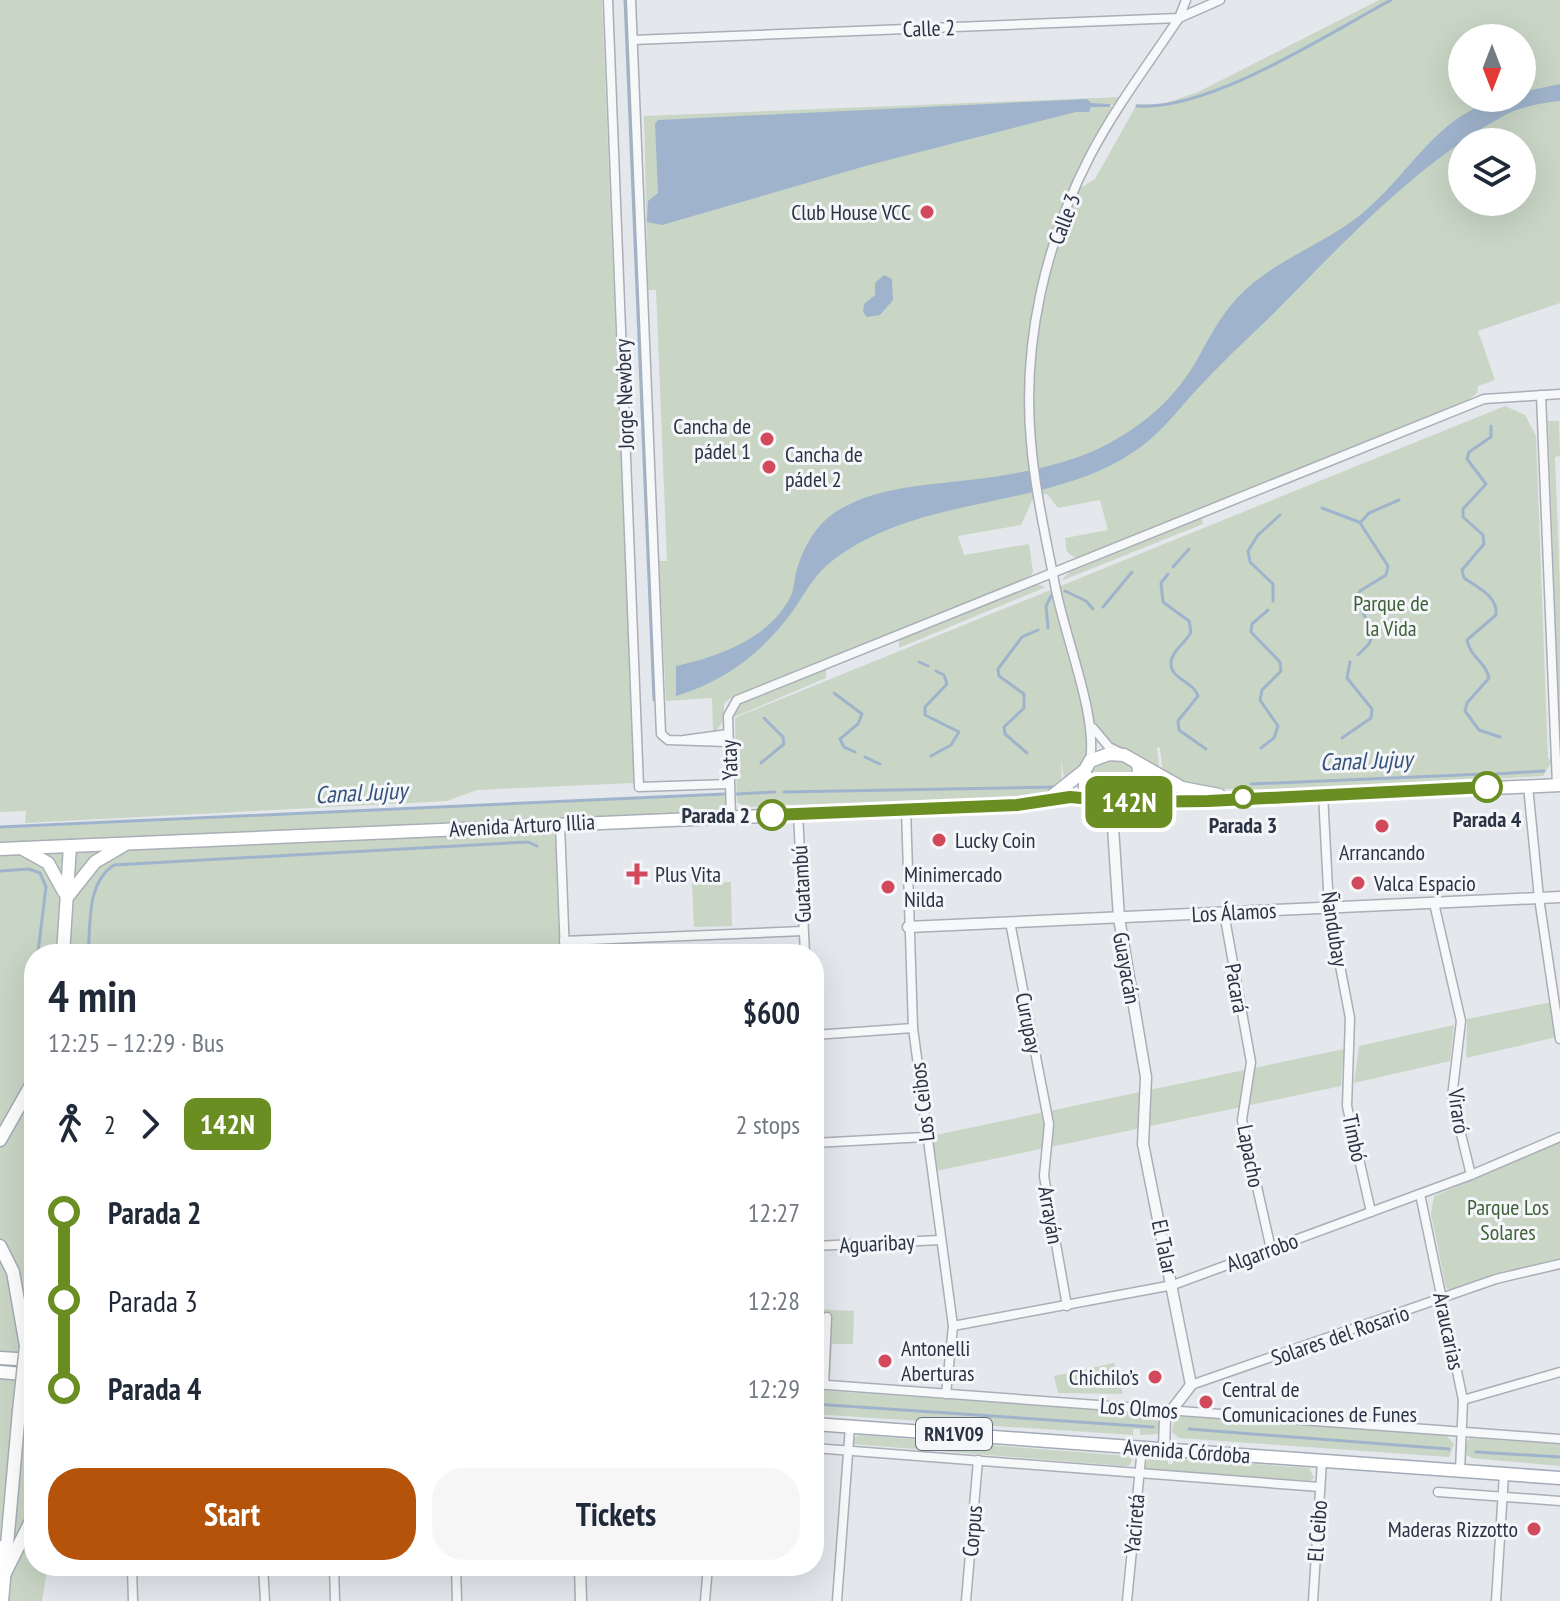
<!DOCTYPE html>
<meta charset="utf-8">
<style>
body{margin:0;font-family:"PT Sans Narrow",sans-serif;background:#f6f6f7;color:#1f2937;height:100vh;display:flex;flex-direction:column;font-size:30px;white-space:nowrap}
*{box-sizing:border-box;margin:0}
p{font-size:26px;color:#747a83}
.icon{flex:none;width:44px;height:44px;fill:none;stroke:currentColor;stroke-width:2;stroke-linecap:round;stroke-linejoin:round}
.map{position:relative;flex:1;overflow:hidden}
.side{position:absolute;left:24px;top:944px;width:800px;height:632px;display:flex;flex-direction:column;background:#fff;border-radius:32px;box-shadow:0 8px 32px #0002}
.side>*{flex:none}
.badge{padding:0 16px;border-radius:12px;font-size:28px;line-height:52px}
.needle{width:52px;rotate:180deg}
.buttons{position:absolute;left:1448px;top:24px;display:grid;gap:16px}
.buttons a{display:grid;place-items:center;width:88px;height:88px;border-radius:50%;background:#fff;box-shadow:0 8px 32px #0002;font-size:40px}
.map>.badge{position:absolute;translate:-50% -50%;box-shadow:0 0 0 4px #fff}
.legs{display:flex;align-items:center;gap:12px;height:88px;padding:0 24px;font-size:26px}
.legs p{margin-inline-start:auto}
.headline{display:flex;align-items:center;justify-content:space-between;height:136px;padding:0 24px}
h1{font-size:44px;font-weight:700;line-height:60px}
.button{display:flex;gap:16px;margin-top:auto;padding:16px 24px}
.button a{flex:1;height:92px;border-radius:32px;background:#b45309;color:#fff;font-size:32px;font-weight:700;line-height:92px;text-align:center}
.button a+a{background:#f6f6f7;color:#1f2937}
ul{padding:0 24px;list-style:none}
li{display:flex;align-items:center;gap:28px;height:88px;font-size:30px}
li i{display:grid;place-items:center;width:12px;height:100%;margin:0 10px;background:currentColor}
li i::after{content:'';width:20px;height:20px;margin:-10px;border:6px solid;border-radius:50%;background:#fff}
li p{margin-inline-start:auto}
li:first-child i{background:linear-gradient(#0000 50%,currentColor 0)}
li:last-child i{background:linear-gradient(currentColor 50%,#0000 0)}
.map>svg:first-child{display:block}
</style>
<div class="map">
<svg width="1560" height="1601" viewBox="0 0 1560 1601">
<rect width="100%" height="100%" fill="#e4e7ec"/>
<g fill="#c9d6c5" fill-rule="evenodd">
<path d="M0 0H602L634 783 477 790 447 801 25 823 26 811 0 812Z"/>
<path d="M1379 0H1560V303L1478 331 1495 380 1478 386 1477 393 1461 405 1077 559 1067 552 1065 538 1108 530 1100 500 1058 508 1047 494 1034 496 1021 525 958 536 964 555 1029 544 1033 572 1029 579 731 698 724 703V720L716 731H713L712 698 666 701 659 561H667L656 290H648L644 116 1120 97 1115 105H1110L1113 108 1091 142 1067 196 1095 179 1137 104 1160 105 1198 92ZM1462 38H1522V98H1462ZM1462 142H1522V202H1462Z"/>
<path d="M1505 406 1525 415 1536 436 1548 758 1552 761 1543 776 1300 790 1210 789 1163 776 1160 748 1157 747 1160 774 1114 746 1101 733 1089 736C1089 755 1080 769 1064 780L1061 758 1062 785 1038 797 745 807 737 802 735 719 739 716Z"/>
<path d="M1548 421H1559L1560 456 1555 457 1560 586V740Z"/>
<path d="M1202 516 1203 524 1061 581 1073 568Z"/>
<path d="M1036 584 1046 587 899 648V639Z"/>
<path d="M826 668V678L732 718 741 703Z"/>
<path d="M1109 759 1122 760 1133 767 1137 779 1122 796 1100 794 1089 782 1093 768Z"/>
<path d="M724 794 731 816 561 824 565 954H34V1566H48L42 1601H0V827Z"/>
<path d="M731 882 732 926 694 927 692 883Z"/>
<path d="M1552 1002 1557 1037 1466 1058 1467 1019Z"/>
<path d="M1454 1025 1450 1061 1354 1083 1359 1046Z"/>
<path d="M1344 1049 1341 1086 936 1171 931 1136Z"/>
<path d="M1560 1142V1259L1485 1278 1452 1291 1446 1288 1431 1214 1434 1196Z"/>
<path d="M814 1309 854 1311 853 1344H832L830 1379 814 1377Z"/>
<path d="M1114 1363 1123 1394 1058 1393 1054 1376Z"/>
<path d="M814 1390 1154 1413 1161 1420 1158 1434 1140 1435V1429H1133V1435L814 1414Z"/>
<path d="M1180 1415 1446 1435 1454 1444 1449 1457 1179 1438 1172 1432 1174 1421Z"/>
<path d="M860 1435 1129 1456 1132 1460 1130 1465 1124 1466 853 1444 854 1437Z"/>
<path d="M1470 1438 1560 1444V1466L1472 1458 1465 1454V1442Z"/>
<path d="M1168 1458V1464H1173V1458L1309 1468 1314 1478 1310 1481 1148 1470 1144 1466 1148 1459Z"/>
</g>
<g fill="#9fb4cc">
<path d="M1560 84V101C1542 103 1523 106 1507 114 1421 160 1347 239 1278 309 1254 333 1228 356 1205 381 1183 403 1167 427 1142 446 1054 512 922 491 832 561 816 573 806 591 795 608 763 652 729 679 676 696V666C719 656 769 639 791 596 794 589 794 580 796 573 802 550 814 527 834 513 869 490 909 487 950 482 1000 477 1056 469 1102 447 1143 426 1175 399 1198 358 1209 338 1221 315 1237 298 1273 259 1326 245 1366 210 1416 168 1446 98 1522 98V92Z"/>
<path d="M1087 99 1091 103 1110 104V107H1091L1089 112H1076L869 165 662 225 647 222 648 201 658 193 655 124 658 120Z"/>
<path d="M884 275 892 279 893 300 880 315 867 317 863 312 864 304 875 295V283Z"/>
</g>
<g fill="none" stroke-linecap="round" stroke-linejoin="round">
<g stroke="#9fb4cc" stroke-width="3">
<path d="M625 0 654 700"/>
<path d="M1137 106C1210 111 1326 35 1391 0"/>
<path d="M1491 426V437L1469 452 1467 459 1486 484 1463 509V517L1483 535 1484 544 1462 570 1464 578C1478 588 1498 596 1496 615L1467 640C1470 657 1486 662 1489 678L1467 703 1465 711 1479 730 1500 737"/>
<path d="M1322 508 1359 522"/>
<path d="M1173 567 1189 549"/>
<path d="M1168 574 1161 583 1163 602 1189 621 1191 632C1187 642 1170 652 1171 664 1171 679 1194 682 1198 696L1178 721 1179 730 1206 749"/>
<path d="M1065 591 1086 601 1093 609"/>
<path d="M1273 601V584L1250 562 1248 551 1258 535 1280 515"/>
<path d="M1103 607 1132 572"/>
<path d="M1048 628 1046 606 1051 596"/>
<path d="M1358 655 1369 644 1373 634 1356 598 1360 591 1386 575 1388 566 1360 523 1369 513 1399 500"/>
<path d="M919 662 928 666"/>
<path d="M834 693 862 714 858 724 840 739 844 747 855 752"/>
<path d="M1342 738 1371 718 1372 709 1347 678 1350 662"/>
<path d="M1261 748 1274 738 1278 726 1260 700 1262 690 1281 671 1280 662 1251 632 1252 624 1268 610"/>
<path d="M1027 753 1005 734 1004 727 1024 708V694L999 676 998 669 1022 637 1038 630"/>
<path d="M931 756 951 745 959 732 925 715V707L947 684 944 675 936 671"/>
<path d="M865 757 880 764"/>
<path d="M761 763 784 744 783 737 764 718"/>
<path d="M1495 774 1544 771"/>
<path d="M1251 784 1484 774"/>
<path d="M784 792 1052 787"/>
<path d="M737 794 775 792"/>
<path d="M0 827 724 794"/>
<path d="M0 871 29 869 40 873 46 887 38 952"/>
<path d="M88 954C91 924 86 883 114 865L528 842 537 846"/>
<path d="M814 1404 1153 1427"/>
<path d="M1189 1429 1449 1449"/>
<path d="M1476 1452 1560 1457"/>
</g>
<defs>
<g id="minor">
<path d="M608 0 639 787 729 784"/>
<path d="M631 0 661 734 668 740 728 742"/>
<path d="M633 40 1179 18 1220 0"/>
<path d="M1541 395 1557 785"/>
<path d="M1093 728 1109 747 1121 753"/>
<path d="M684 740 728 734"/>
<path d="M1090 761C1098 716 1064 635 1055 585 1046 538 1035 491 1031 442 1022 344 1045 243 1090 156 1115 108 1149 63 1179 18L1186 0"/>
<path d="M1528 786 1539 898 1560 1039"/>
<path d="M1323 794 1329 908 1350 1018 1347 1106 1371 1212"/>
<path d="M906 809 913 1028 953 1326 946 1394"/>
<path d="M798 813 805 954"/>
<path d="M731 816 728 716 737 700 1484 399 1560 394"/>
<path d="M560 824 565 954"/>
<path d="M1434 903 1461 1021 1452 1097 1471 1175"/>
<path d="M1224 913 1251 1062 1242 1120 1271 1249"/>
<path d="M1010 922 1049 1124 1044 1176 1067 1306"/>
<path d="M564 941 803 931"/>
<path d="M814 1035 913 1028"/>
<path d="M814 1143 925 1137"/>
<path d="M1420 1194 1463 1400 1460 1471"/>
<path d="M814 1246 940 1240"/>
<path d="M953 1326 1173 1285 1471 1175 1560 1137"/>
<path d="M814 1384 1560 1439"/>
<path d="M824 1385 827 1317"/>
<path d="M1191 1385 1496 1279 1560 1264"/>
<path d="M1463 1400 1560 1372"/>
<path d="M814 1448 1320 1487"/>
<path d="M1438 1492 1560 1501"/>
<path d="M132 1566 133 1601"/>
<path d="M263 1566 265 1601"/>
<path d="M334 1566 335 1601"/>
<path d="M456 1566 457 1601"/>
<path d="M705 1601 708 1566"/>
<path d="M837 1601 850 1426"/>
<path d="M966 1601 978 1460"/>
<path d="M1127 1601 1142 1448"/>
<path d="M1313 1601 1322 1461"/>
<path d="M1496 1601 1504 1474"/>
</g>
<g id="tertiary">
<path d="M1097 800 1109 812 1113 827 1119 918 1146 1077 1143 1144 1191 1385 1165 1419 1164 1449"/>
<path d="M908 927 1560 897"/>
<path d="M580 1566 581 1601"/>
</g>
<g id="secondary">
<path d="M1051 797 1085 770"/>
<path d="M1095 800 1085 789V770L1090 761 1109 754 1124 755 1182 788 1219 795"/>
<path d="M1127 802 1141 784 1138 765"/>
<path d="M0 849 1017 805 1070 797 1125 802 1208 801 1560 785"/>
<path d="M23 849 48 863 64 892"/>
<path d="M68 896 95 862 124 845"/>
<path d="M63 954 70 846"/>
<path d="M28 1331 34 1268"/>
<path d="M2 1601 19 1411"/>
</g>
<g id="primary">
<path d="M0 1140 34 1080"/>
<path d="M0 1246 13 1272 26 1346"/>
<path d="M27 1343 34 1320"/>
<path d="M0 1358 34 1360"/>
<path d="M0 1372 34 1375"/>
<path d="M814 1424 1560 1478"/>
<path d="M0 1547 5 1573"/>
<path d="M5 1573 34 1515"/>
</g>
</defs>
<use href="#minor" stroke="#a9aeb7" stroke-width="11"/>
<use href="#tertiary" stroke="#a9aeb7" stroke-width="13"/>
<use href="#secondary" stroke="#a9aeb7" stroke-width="15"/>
<use href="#primary" stroke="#a3abb8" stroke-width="15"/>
<use href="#minor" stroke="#f7f8fa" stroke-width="8"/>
<use href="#tertiary" stroke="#f7f8fa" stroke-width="10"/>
<use href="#secondary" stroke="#fff" stroke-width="12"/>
<use href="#primary" stroke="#fff" stroke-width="12"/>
<defs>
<path id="secondary-bridge" d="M19 1411 26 1346"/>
</defs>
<use href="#secondary-bridge" stroke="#a9aeb7" stroke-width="15" stroke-linecap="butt"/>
<use href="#secondary-bridge" stroke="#fff" stroke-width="12"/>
</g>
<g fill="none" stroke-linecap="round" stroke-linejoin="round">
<defs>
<path id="line-1" d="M772 815 1017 805 1070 797 1125 802 1208 801 1487 787"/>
</defs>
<use href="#line-1" stroke="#fff" stroke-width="18"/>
<use href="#line-1" stroke="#6b8e23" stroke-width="12"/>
</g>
<g fill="#d1495b" stroke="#f4f6f9" stroke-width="3">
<circle cx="927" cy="212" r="8"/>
<circle cx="767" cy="439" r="8"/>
<circle cx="769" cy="467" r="8"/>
<circle cx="1382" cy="826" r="8"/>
<circle cx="939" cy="840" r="8"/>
<path d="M633 862h8v8h8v8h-8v8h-8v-8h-8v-8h8z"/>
<circle cx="1358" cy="883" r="8"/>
<circle cx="888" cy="887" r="8"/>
<circle cx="885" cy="1361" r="8"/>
<circle cx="1155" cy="1377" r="8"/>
<circle cx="1206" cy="1402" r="8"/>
<circle cx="1534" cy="1529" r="8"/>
</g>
<g fill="#fff" stroke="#6b8e23" stroke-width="4">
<circle cx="1487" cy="787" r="14"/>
<circle cx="1243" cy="797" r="10"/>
<circle cx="772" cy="815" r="14"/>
</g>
<g text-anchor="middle" stroke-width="6" stroke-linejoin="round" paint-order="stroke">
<rect fill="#f4f6f9" stroke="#676e7b" stroke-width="2" x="916" y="1418" width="76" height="32" rx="6"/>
<g font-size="20" font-weight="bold" fill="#2b3445">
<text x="954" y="1441">RN1V09</text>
</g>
<g font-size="22" fill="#2b3445" stroke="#f4f6f9">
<text transform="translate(929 28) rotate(-2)" y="8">Calle 2</text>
<text transform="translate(1064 219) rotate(-69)" y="8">Calle 3</text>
<text transform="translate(624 394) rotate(-92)" y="8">Jorge Newbery</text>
<text transform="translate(729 760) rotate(-92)" y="8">Yatay</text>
<text transform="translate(522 825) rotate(-3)" y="8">Avenida Arturo Illia</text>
<text transform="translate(801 884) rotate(-93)" y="8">Guatambú</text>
<text transform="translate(1234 912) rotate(-3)" y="8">Los Álamos</text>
<text transform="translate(1335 929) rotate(81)" y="8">Ñandubay</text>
<text transform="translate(1127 968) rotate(80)" y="8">Guayacán</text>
<text transform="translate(1237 988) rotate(80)" y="8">Pacará</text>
<text transform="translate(1029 1023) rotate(79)" y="8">Curupay</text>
<text transform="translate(922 1102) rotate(-97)" y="8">Los Ceibos</text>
<text transform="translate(1459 1111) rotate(82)" y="8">Viraró</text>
<text transform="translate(1355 1138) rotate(78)" y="8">Timbó</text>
<text transform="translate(1251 1156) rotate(79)" y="8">Lapacho</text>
<text transform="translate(1051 1215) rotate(80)" y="8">Arrayán</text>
<text transform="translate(877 1243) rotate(-3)" y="8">Aguaribay</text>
<text transform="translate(1165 1247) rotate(78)" y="8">El Talar</text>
<text transform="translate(1262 1252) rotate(-20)" y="8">Algarrobo</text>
<text transform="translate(1449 1331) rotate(78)" y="8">Araucarias</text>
<text transform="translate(1340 1335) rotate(-19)" y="8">Solares del Rosario</text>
<text transform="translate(1139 1408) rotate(4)" y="8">Los Olmos</text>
<text transform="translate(1187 1451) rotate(4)" y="8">Avenida Córdoba</text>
<text transform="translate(1134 1524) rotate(-85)" y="8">Yaciretá</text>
<text transform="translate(972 1531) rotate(-85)" y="8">Corpus</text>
<text transform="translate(1317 1531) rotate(-86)" y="8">El Ceibo</text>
</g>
<g font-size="22" fill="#2b3445" stroke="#f4f6f9" text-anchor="start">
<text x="911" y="220" text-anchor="end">Club House VCC</text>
<text x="751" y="434" text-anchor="end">Cancha de<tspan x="751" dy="25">pádel 1</tspan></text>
<text x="785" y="462">Cancha de<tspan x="785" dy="25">pádel 2</tspan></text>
<text x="955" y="848">Lucky Coin</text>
<text x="1382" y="860" text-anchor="middle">Arrancando</text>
<text x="655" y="882">Plus Vita</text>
<text x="904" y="882">Minimercado<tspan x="904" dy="25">Nilda</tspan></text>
<text x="1374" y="891">Valca Espacio</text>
<text x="901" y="1356">Antonelli<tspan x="901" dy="25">Aberturas</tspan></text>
<text x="1139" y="1385" text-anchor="end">Chichilo’s</text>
<text x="1222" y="1397">Central de<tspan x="1222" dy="25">Comunicaciones de Funes</tspan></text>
<text x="1518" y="1537" text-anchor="end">Maderas Rizzotto</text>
</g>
<g font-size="22" fill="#3f6138" stroke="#f4f6f9">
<text x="1391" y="611">Parque de<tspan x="1391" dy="25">la Vida</tspan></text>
<text x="1508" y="1215">Parque Los<tspan x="1508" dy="25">Solares</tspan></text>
</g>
<g font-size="22" font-weight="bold" fill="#2b3445" stroke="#f4f6f9">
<text x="750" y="823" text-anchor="end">Parada 2</text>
<text x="1487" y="827">Parada 4</text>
<text x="1243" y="833">Parada 3</text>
</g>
<g font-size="24" font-style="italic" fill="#34527a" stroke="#f4f6f9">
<text transform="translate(1366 761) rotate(-2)" y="8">Canal Jujuy</text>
<text transform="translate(361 793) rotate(-3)" y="8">Canal Jujuy</text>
</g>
</g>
</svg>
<div class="buttons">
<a><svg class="needle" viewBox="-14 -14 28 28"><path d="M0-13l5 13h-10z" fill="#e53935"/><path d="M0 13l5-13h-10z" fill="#747a83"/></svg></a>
<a><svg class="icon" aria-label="layers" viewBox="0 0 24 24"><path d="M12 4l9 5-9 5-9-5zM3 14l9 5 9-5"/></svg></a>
</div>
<b class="badge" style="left:1129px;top:802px;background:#6b8e23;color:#fff">142N</b>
<section class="side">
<div class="headline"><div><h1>4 min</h1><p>12:25 – 12:29 · Bus</p></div><b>$600</b></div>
<div class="legs"><svg class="icon" aria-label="walk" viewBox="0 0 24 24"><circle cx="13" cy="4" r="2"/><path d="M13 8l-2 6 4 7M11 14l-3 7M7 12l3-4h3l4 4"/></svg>2<svg class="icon" aria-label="forward" viewBox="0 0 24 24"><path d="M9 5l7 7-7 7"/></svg><b class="badge" style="background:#6b8e23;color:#fff">142N</b><p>2 stops</p></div>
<ul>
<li><i style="color:#6b8e23"></i><b>Parada 2</b><p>12:27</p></li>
<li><i style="color:#6b8e23"></i><span>Parada 3</span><p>12:28</p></li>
<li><i style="color:#6b8e23"></i><b>Parada 4</b><p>12:29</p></li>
</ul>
<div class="button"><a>Start</a><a>Tickets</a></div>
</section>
</div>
